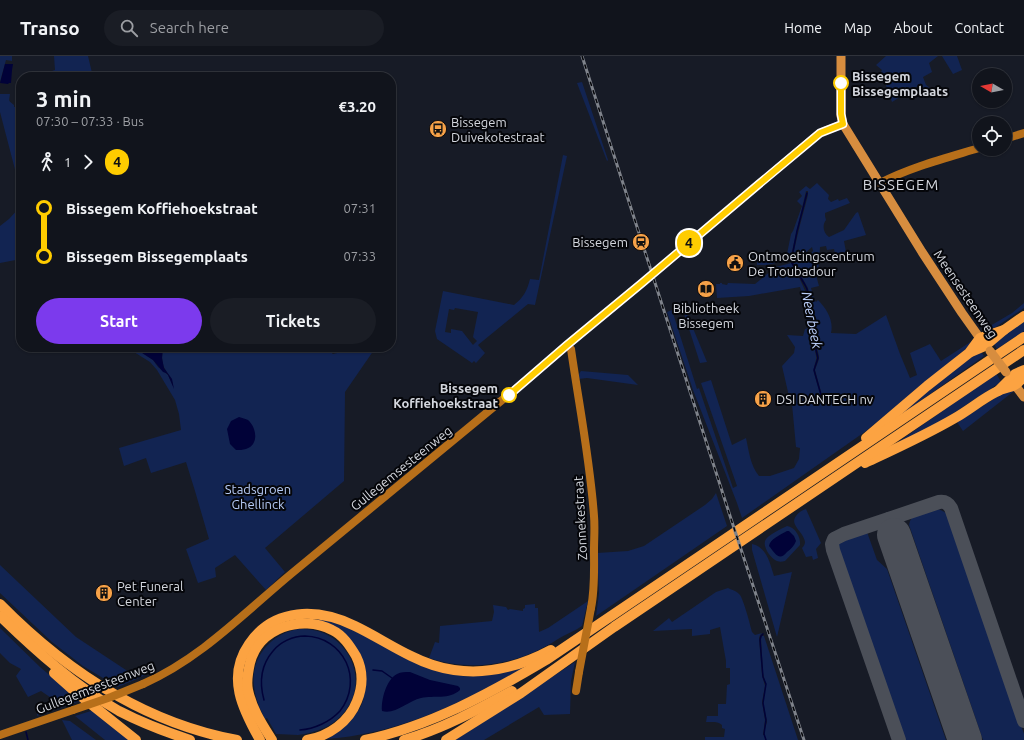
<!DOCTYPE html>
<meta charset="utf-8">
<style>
body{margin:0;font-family:Ubuntu,sans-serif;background:#1a1d25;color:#f1f3f6;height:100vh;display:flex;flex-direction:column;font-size:15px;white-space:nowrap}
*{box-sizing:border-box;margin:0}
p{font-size:13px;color:#9c9ea3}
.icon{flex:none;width:22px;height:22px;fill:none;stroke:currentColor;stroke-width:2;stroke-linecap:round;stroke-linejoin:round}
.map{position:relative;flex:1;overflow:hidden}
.panel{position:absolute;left:16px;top:16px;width:380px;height:280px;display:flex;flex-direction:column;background:#11141c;border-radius:16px;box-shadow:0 1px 3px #0004,0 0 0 1px #30333b}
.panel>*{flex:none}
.badge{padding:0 8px;border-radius:13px;font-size:14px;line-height:26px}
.needle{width:26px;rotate:279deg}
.tools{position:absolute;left:972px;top:12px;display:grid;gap:8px}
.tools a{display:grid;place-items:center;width:40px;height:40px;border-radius:50%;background:#11141c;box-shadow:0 1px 3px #0004,0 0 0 1px #30333b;font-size:20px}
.map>.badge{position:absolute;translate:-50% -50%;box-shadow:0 0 0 2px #fff}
.legs{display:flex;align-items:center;gap:6px;height:44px;padding:0 20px;font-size:13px}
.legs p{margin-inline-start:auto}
.headline{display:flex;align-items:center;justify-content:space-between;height:68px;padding:0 20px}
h1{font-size:22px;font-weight:600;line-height:30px}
.action{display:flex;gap:8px;margin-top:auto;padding:8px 20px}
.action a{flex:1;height:46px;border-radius:24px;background:#7c3aed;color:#fff;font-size:16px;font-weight:600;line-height:46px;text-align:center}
.action a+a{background:#1a1d25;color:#f1f3f6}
ul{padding:0 20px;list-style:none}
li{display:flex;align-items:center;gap:14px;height:48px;font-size:15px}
li i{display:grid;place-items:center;width:6px;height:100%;margin:0 5px;background:currentColor}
li i::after{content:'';width:10px;height:10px;margin:-5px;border:3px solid;border-radius:50%;background:#11141c}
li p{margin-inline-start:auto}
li:first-child i{background:linear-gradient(#0000 50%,currentColor 0)}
li:last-child i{background:linear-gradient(currentColor 50%,#0000 0)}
header{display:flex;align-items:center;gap:24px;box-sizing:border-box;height:56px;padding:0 20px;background:#11141c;border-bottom:1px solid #30333b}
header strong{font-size:19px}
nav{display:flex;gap:22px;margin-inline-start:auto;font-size:14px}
.search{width:280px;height:36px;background:#1a1d25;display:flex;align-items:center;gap:10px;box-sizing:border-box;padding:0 14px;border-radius:22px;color:#9c9ea3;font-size:15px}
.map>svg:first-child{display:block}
</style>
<header>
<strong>Transo</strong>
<div class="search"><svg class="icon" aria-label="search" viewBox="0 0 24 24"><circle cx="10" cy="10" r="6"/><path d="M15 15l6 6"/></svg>Search here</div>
<nav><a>Home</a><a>Map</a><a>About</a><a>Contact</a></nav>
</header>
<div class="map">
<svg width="1024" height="684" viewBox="0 0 1024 684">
<rect width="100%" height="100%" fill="#171b26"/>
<g fill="#122452" fill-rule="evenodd">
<path d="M0 0H12V5L6 4 0 26Z"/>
<path d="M54 0H88L93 21H52V15L55 14Z"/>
<path d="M886 0H938L929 7 932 16 923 21 926 29 930 32 929 36 918 30 892 46 883 21 880 18 882 14 876 9Z"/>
<path d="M942 0H957L962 14 953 18Z"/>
<path d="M582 26 608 104 607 105 577 27Z"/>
<path d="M0 38H10C9 46 8 44 14 49V51H21V125H18L0 56Z"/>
<path d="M563 99 567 100 535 249 528 248 478 289 485 297 476 307 474 305 472 307 437 283 435 275 443 235 514 249C523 242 527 235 530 223L539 224ZM455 252 478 256 473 281 477 285 473 289 462 275 451 273V277L445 276 449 253 454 254Z"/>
<path d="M817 127 829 139 828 143 831 146 838 143 839 145 847 142 850 147 825 157V160L826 164C822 169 823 177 829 181L844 174 856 157 858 156 866 179 844 185 846 196 835 198 834 193 827 194 826 190 820 191 818 218 816 219 819 230 811 232 814 243 816 246 818 244C826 252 834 264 831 277L856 278 886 259 900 298 910 322 917 319 910 297 930 288 941 305 972 285V288L866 375 742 462 737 447 693 334 667 256 672 254 697 333 699 332 733 432 737 430 701 327 711 324 732 389 746 382C749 395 750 409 759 420H770L794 412 799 403 800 392 796 391 792 348 789 347 788 336 782 310 794 297 795 291 787 279 803 280 805 273 808 272 803 241 800 231 749 240 717 242 716 228H720V227H722V228L727 229 728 227 755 228 776 211 791 207C800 223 808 237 811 256 812 260 812 265 812 269 811 274 810 277 811 281L816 284C816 287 814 290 815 294 815 298 817 300 816 304 815 309 813 312 814 317L823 348 825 345 823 343 815 314 819 303V300L817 292 820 286 819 282 813 279 814 269V259L808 232 793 206 807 201 813 195 812 191 803 199 792 203 800 169 808 139V135H806L790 204 766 209H757V205L774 204 786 203 791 178 793 175 802 150 797 145 802 140 799 136 806 130 810 133Z"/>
<path d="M21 150V203L0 207V170L9 163Z"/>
<path d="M1024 247V252L987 277 985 275 990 270 1012 257Z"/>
<path d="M682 251H684L685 253 707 306 700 307Z"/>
<path d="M1024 266V275L997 293 994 288 997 284Z"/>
<path d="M126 291H133L153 304 158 311 168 319 173 330C172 320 169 321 165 313 161 306 162 299 163 291H324L333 298 361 291H376L345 336 344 425 265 492 285 516 266 534 235 499 215 512 216 521 198 527 186 493 209 483 195 435 186 406 151 417 146 402 124 410 119 392 181 374 179 358 175 344 157 314 150 306Z"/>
<path d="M980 295 984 300 889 367 958 309Z"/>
<path d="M581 315 628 319 638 329 587 322 578 323 579 318Z"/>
<path d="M996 317 1001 326 940 366 894 389Z"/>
<path d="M1008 334 1014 335 963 375 957 366Z"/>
<path d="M716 437 727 470 596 560 599 537 597 497 628 495 644 490 705 449 712 443Z"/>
<path d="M806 453 821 487 816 493 818 502 813 504 812 500 806 501 802 492C804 490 805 488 805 486 804 476 789 469 796 460 799 456 802 454 806 453Z"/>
<path d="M933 453C940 453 946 455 949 462L1024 678V684H983L909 469 910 465 913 460Z"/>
<path d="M787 470C795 471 801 481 800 489L785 505C781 506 778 506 775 504 770 501 763 491 765 485 767 479 781 473 787 470Z"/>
<path d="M867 476 877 504 887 513 946 684H903L838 494V487L841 485Z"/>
<path d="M752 488C767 491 770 508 774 520L792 516 777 581 752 494Z"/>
<path d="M0 509 76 581 132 618 146 619 118 631 83 610 52 586 0 537Z"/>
<path d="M728 532C732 534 737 535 740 539 744 545 750 568 752 576L755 579 762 577 760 579 759 582 762 619 765 630 762 646 765 664 763 679H765L764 676 767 666 763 646 766 629 763 617 761 582 762 580H764L798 684H705V681H724L725 673 722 672V669C718 665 712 666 706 666L707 660H718V648H726L727 629 730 628V612H726V605L720 571 710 574V578L692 580V573L653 575 669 562 672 566 716 536Z"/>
<path d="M588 545 582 570C575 575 566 578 558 583 520 608 473 617 429 602L435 586 439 587 440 570 492 565 494 556 493 549 506 551 508 554 510 553 523 555V553L525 552V549L535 548V552H538L539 576 548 572Z"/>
<path d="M318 563 333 566 462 620C483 621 502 618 523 612 462 647 397 679 325 683 341 671 362 660 364 639 365 628 364 617 363 607L318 565Z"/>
<path d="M0 572 40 611 80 645 37 660V657L60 648 41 635 28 641 16 620 21 613 10 607 0 597Z"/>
<path d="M299 573C346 570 374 624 342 659 337 664 331 669 324 672 317 675 307 678 298 679 291 679 284 678 276 678L267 662 265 663C260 653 255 642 254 630 250 601 272 577 299 573Z"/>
<path d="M575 606 571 625 570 658 544 659 539 651 484 684H455Z"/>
<path d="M94 654 132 684H105L75 660Z"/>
<path d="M62 664 70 665 96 684H72Z"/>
</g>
<g fill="#010238">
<path d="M5 8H13L12 14 11 27H9L8 28 0 27Z"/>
<path d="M133 291H163L162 302 164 312 172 323 174 333 168 319 166 317 163 316 153 304Z"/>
<path d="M239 361C242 362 246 363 248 364 257 372 259 389 246 393 243 394 239 394 236 394L230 388 227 373 231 365Z"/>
<path d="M787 475H789L794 480 796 485C794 490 791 493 787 496 779 506 775 497 769 490 770 483 780 479 787 475Z"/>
<path d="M410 616 430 624 458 630 460 632V634C449 644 434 639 421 642 408 645 395 659 382 655 381 644 386 624 397 618 401 616 405 616 410 616Z"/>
</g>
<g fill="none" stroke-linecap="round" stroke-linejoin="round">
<g stroke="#010238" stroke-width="1.5">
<path d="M807 137 797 175 792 201V207L805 229 807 233 813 257V267L812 279 813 281 817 284 816 294 818 302 814 314 823 346"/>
<path d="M763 578 761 580 760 584 763 621 766 628 763 647 766 664 764 678 766 684"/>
<path d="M373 614 382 615 392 622"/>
<path d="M264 644C259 626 261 609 273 595 280 586 293 580 305 580 344 581 364 624 340 655 330 666 314 673 300 674"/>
<path d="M26 676 28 684"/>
</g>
<g stroke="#4b4f58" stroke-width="14">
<path d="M889 463 894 479"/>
<path d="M899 684 833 494 832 488 834 483 844 478 939 446C945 445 948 447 951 452L1024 665"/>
</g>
<path stroke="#4b4f58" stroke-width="34" d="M894 479 965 684"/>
<g stroke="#b76f1a" stroke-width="8">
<path d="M1005 83 1024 77"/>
<path d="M880 127C911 111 946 102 979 92"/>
<path d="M567 289 571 293C579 349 590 404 594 460 595 471 594 483 594 494 594 513 595 533 591 552"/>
<path d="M143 628C200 603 244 557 291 518 370 452 450 387 530 321L567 289 642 227 817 79 824 75 843 68"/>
<path d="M576 635 579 616"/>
<path d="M0 679 73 654"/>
</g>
<g stroke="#d78d3f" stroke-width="9">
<path d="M841 0V60L843 68 922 196 962 257 984 288"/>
<path d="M1011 324 1024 341"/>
</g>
<g stroke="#fca342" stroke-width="10">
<path d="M971 296 985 290 991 285 1004 274 1024 260"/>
<path d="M998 335 1015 318 1024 314"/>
<path d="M866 382 927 330 969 297 980 282 1004 274"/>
<path d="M865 407C895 393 926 379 955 362 969 354 982 343 996 336 1009 329 1015 334 1024 319"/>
<path d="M0 548C65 614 145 667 237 684"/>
<path d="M0 560C36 595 75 630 119 655 142 667 166 676 190 684"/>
<path d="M54 617 72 633 136 684"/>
<path d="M260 684C243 654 226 621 249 588 274 551 318 552 355 570 374 579 392 591 411 600 425 607 439 612 454 614 488 619 521 610 551 594"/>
<path d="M272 684C262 668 252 653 248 634 246 625 248 616 250 607 259 572 301 558 332 574 343 579 350 590 356 600 363 614 363 630 357 645 349 666 329 680 307 684"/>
<path d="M365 684C430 670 489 638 546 604L1024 281"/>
<path d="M404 684C442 673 477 654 512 635"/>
<path d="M446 684 521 637 614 571 1024 294"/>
</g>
<defs>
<path id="rail" d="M582 0 732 466 804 684"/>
</defs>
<use href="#rail" stroke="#7f838b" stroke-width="3"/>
<use href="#rail" stroke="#05060a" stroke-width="1.5" stroke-dasharray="4.5" stroke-linecap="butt"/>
<g stroke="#b76f1a" stroke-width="8">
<path d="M579 616 591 552"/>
<path d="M73 654 111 641 143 628"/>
</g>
<path stroke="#d78d3f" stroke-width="9" d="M990 295 1006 316"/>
</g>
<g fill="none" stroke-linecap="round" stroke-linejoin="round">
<defs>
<path id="line-1" d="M509 339 567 289 642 227 759 128 820 77 843 68 841 58V27"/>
</defs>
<use href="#line-1" stroke="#fff" stroke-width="9"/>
<use href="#line-1" stroke="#fc0" stroke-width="6"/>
</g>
<defs>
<symbol id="bus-disc" viewBox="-11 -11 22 22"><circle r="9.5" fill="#f7a248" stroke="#05060a"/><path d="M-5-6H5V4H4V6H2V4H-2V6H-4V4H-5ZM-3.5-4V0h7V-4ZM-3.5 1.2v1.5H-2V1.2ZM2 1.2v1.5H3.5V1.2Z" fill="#111"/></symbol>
<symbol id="station-disc" viewBox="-11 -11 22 22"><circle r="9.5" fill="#f7a248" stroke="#05060a"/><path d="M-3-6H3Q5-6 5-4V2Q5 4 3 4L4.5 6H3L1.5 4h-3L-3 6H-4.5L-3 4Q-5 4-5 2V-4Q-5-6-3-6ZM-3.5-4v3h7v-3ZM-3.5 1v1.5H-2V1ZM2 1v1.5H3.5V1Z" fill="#111"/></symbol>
<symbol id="civic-disc" viewBox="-11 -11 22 22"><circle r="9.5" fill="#f7a248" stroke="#05060a"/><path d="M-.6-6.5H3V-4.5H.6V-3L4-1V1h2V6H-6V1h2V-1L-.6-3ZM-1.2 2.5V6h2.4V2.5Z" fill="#111"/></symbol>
<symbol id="library-disc" viewBox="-11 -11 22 22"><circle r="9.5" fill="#f7a248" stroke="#05060a"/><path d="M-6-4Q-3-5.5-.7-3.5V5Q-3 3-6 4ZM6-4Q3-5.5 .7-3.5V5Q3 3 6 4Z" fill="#111"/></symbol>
<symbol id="building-disc" viewBox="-11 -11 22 22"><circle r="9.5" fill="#f7a248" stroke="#05060a"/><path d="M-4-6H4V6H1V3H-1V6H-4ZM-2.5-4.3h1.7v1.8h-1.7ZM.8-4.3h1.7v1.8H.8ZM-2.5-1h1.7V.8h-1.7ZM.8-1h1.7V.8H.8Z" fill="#111"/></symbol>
</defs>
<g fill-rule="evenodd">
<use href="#bus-disc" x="428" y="63" width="20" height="20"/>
<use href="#station-disc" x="631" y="176" width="20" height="20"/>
<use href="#civic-disc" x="725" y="197" width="20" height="20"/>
<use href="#library-disc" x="696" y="223" width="20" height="20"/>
<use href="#building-disc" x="753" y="333" width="20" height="20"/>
<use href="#building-disc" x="94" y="527" width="20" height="20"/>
</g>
<g fill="#fff" stroke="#fc0" stroke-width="2">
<circle cx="841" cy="27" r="7"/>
<circle cx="509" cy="339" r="7"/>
</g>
<g text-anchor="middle" stroke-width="4" stroke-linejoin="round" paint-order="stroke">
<g font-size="13" font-weight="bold" fill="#d4d7de" stroke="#05060a" text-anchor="start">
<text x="852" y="25">Bissegem<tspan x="852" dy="15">Bissegemplaats</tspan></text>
<text x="498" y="337" text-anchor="end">Bissegem<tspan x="498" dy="15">Koffiehoekstraat</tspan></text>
</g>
<g font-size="13" fill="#d4d7de" stroke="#05060a" text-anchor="start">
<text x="451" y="71">Bissegem<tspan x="451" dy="15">Duivekotestraat</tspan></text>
<text x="628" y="191" text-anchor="end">Bissegem</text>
<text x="748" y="205">Ontmoetingscentrum<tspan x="748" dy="15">De Troubadour</tspan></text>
<text x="706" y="257" text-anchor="middle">Bibliotheek<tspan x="706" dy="15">Bissegem</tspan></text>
<text x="776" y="348">DSI DANTECH nv</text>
<text x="117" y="535">Pet Funeral<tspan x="117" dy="15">Center</tspan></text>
</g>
<g font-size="13" fill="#d4d7de" stroke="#05060a">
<text transform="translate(966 238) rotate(56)" y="5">Meensesteenweg</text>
<text transform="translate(401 412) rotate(-39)" y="5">Gullegemsesteenweg</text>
<text transform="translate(580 462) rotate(-93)" y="5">Zonnekestraat</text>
<text transform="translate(95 631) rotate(-21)" y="5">Gullegemsesteenweg</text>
</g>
<g font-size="13" fill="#b7cbf6" stroke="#05060a">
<text x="258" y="438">Stadsgroen<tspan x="258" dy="15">Ghellinck</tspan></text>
</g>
<g font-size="14" font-style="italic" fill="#bcd0fb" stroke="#05060a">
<text transform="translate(812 264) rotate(79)" y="5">Neerbeek</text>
</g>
<g font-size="15" letter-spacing="1" fill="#d4d7de" stroke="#05060a">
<text x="901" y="134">BISSEGEM</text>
</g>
</g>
</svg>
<div class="tools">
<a><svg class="needle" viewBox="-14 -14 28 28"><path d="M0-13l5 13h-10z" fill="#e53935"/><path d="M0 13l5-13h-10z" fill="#9c9ea3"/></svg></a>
<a><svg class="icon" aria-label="locate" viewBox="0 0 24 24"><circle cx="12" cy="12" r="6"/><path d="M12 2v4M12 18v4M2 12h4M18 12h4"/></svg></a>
</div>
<b class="badge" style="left:689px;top:187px;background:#fc0;color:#111">4</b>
<section class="panel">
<div class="headline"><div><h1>3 min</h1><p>07:30 – 07:33 · Bus</p></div><b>€3.20</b></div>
<div class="legs"><svg class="icon" aria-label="walk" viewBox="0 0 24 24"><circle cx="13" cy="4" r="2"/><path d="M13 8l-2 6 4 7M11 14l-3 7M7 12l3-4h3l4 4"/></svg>1<svg class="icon" aria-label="forward" viewBox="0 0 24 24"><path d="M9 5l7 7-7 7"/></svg><b class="badge" style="background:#fc0;color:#111">4</b></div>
<ul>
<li><i style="color:#fc0"></i><b>Bissegem Koffiehoekstraat</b><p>07:31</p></li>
<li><i style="color:#fc0"></i><b>Bissegem Bissegemplaats</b><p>07:33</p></li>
</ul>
<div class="action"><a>Start</a><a>Tickets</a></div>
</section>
</div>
